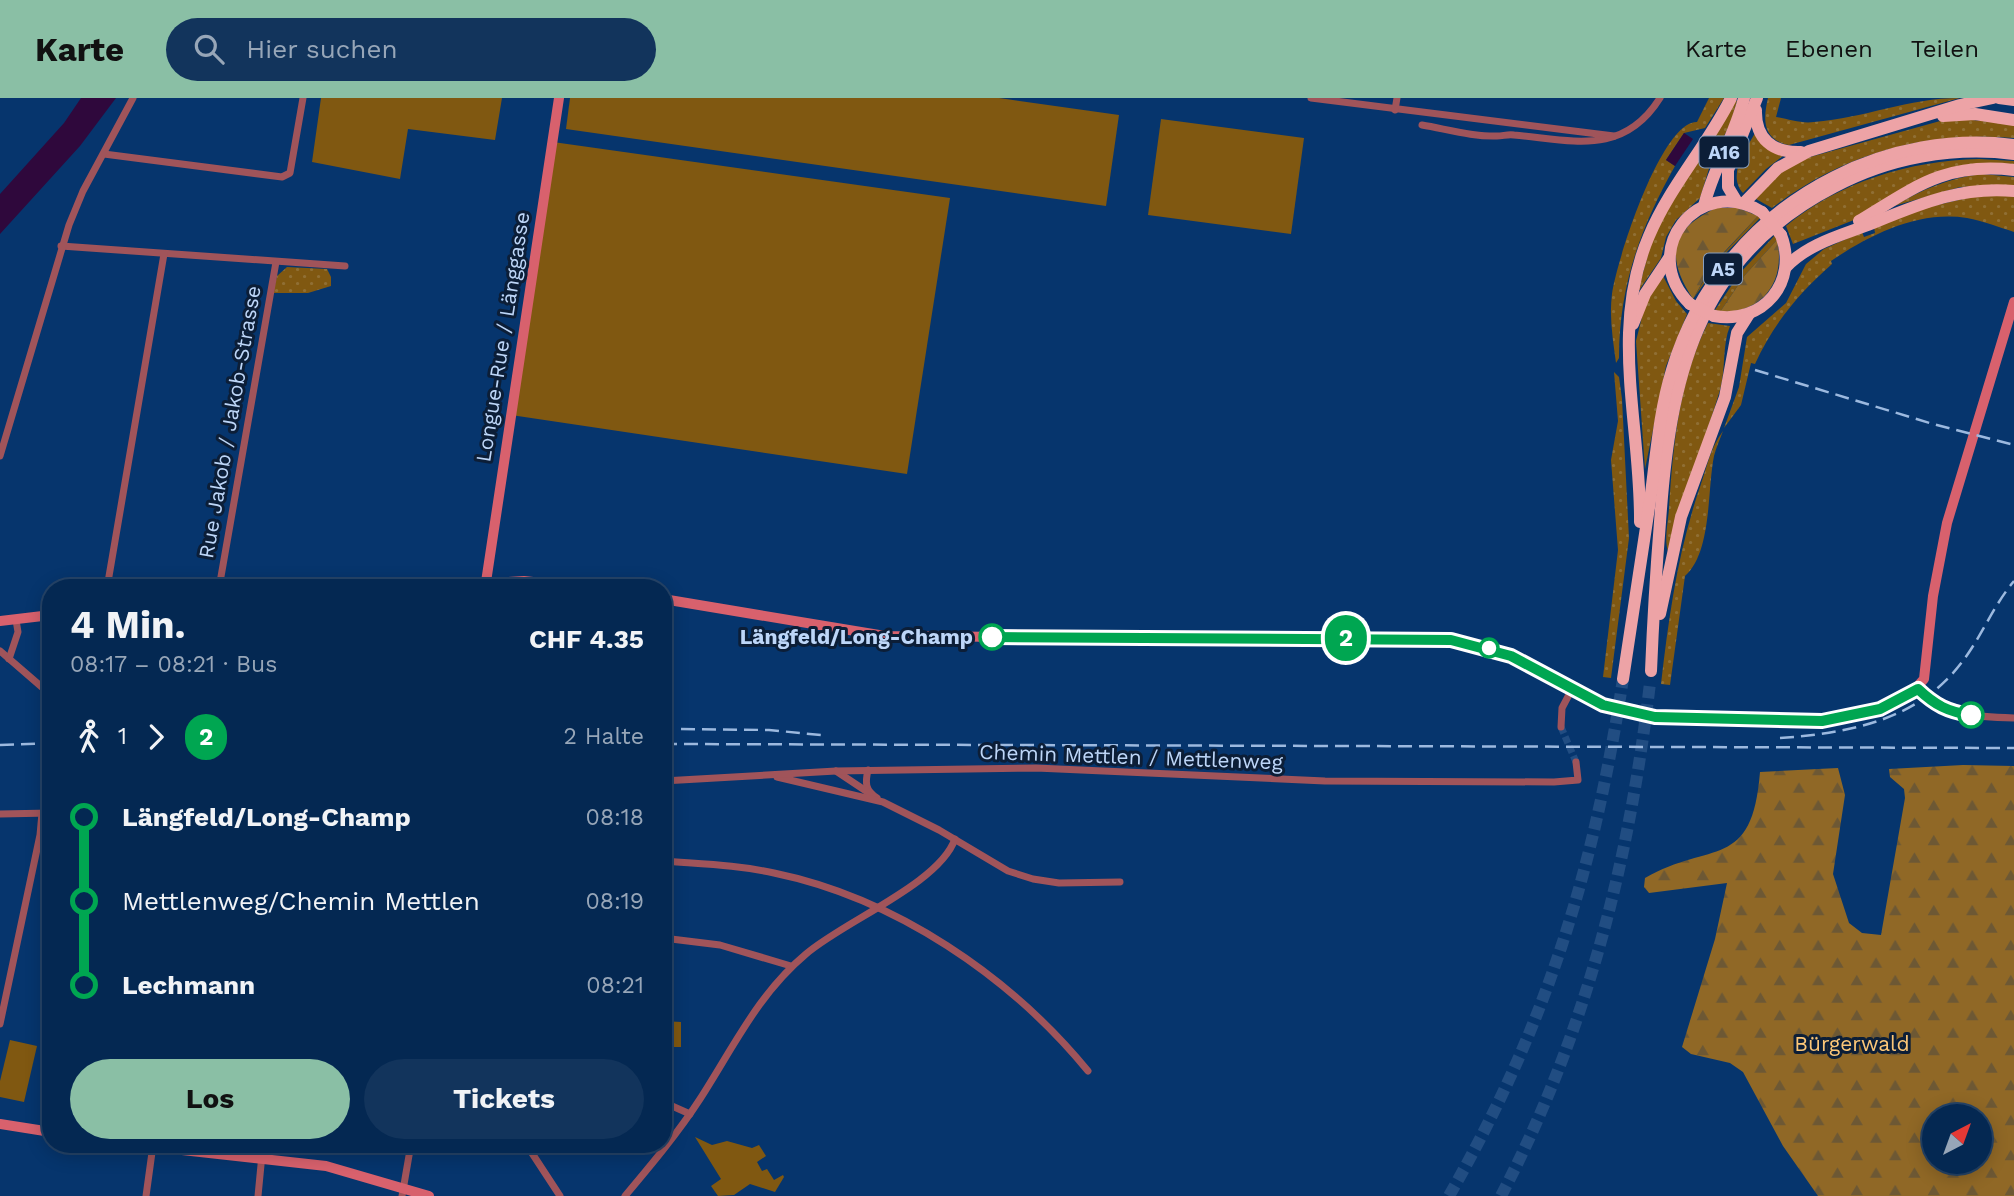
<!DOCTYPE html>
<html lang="de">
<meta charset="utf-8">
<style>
body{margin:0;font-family:"Work Sans",sans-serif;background:#12345c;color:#f1f3f6;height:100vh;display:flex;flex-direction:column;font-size:26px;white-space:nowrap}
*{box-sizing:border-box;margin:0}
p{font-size:23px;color:#97a6b8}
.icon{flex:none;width:38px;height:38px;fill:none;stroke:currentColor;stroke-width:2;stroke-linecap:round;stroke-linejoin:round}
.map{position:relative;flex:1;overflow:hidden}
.side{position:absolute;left:42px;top:481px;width:630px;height:574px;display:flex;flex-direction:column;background:#042852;border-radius:28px;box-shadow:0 4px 18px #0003,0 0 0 2px #254469}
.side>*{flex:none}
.badge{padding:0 14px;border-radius:23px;font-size:24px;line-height:46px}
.needle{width:46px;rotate:41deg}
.controls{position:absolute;left:1922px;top:1006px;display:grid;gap:14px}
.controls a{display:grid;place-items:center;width:70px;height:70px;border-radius:50%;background:#042852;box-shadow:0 4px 18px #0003,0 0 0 2px #254469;font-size:35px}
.map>.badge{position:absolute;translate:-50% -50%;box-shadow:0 0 0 4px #fff}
.legs{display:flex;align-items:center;gap:10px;height:77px;padding:0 28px;font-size:23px}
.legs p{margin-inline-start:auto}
.overview{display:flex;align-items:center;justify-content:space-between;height:119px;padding:0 28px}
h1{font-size:38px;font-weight:700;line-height:52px}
.cta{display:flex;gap:14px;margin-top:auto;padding:14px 28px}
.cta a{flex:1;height:80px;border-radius:42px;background:#8abfa5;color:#111;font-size:28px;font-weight:700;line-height:80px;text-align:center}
.cta a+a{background:#12345c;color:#f1f3f6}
ul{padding:0 28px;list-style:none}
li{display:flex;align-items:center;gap:24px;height:84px;font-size:26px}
li i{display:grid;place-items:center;width:10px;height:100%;margin:0 9px;background:currentColor}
li i::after{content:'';width:18px;height:18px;margin:-9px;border:5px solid;border-radius:50%;background:#042852}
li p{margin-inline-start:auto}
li:first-child i{background:linear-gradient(#0000 50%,currentColor 0)}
li:last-child i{background:linear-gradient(currentColor 50%,#0000 0)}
header{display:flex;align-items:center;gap:42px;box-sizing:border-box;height:98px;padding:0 35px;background:#8abfa5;color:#111}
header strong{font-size:33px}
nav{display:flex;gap:38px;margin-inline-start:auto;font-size:24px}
.search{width:490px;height:63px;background:#12345c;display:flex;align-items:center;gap:18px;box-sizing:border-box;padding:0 24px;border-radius:38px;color:#97a6b8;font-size:26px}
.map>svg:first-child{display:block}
</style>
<header>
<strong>Karte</strong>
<div class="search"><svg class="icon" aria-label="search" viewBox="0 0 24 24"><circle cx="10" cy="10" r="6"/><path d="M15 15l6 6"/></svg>Hier suchen</div>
<nav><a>Karte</a><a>Ebenen</a><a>Teilen</a></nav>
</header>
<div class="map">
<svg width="2014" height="1098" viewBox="0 0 2014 1098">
<defs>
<pattern id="grass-dots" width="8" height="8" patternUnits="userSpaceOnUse" patternTransform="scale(1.75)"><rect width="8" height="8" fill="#805811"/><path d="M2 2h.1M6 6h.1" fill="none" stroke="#906f34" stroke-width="1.8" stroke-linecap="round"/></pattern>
<pattern id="forest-firs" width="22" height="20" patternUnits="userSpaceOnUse" patternTransform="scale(1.75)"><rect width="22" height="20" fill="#906826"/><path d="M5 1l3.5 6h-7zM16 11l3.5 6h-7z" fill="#6d5834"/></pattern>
</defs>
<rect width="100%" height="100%" fill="#06356d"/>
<g fill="url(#grass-dots)">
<path d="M1709 0H1724L1705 30 1684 35 1666 62 1675 68C1640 130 1619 189 1619 260L1616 265C1613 242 1609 219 1612 196 1616 165 1661 23 1697 24Z"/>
<path d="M1768 0H1781L1776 19C1788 21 1802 26 1814 24 1865 20 1908 0 1960 0L1789 47C1762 42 1763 21 1768 0Z"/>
<path d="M1733 2 1737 3 1731 24 1711 64 1700 100 1676 122 1666 139 1661 160 1638 194 1653 137Z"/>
<path d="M1951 20 2014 26V40C1925 33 1844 55 1772 110L1756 101 1773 78 1803 61Z"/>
<path d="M1755 35 1783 58 1766 71 1743 95C1727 77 1745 53 1755 35Z"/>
<path d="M1979 61 2014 63V68H1965L1859 120 1793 146 1786 128C1841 83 1909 63 1979 61Z"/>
<path d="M1982 76 2014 79V87L1960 89 1894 108C1923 91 1949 80 1982 76Z"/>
<path d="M1980 97 2014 98V134C1999 129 1983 123 1967 120 1919 112 1869 137 1831 163L1832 166C1799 195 1773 226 1755 266L1751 265 1741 307 1724 330 1739 289 1747 239 1786 205 1806 166 1824 151 1862 134 1864 139 1875 135 1874 129 1916 112Z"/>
<path d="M1758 118 1760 120 1726 155 1693 201 1712 168Z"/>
<path d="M1775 137 1777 142 1745 177 1720 214 1715 212 1740 175Z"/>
<path d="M287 169 327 171 331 179V188L308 195H273L277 178Z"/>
<path d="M1663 178 1676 203 1687 216 1666 268 1645 371 1636 243 1646 203Z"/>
<path d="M1708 225 1730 228C1722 247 1726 271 1720 292 1704 346 1682 398 1668 453 1664 443 1668 424 1669 411 1673 347 1679 282 1708 225Z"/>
<path d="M1614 274 1619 279 1622 301 1629 440 1611 580 1603 579 1618 452 1611 362 1618 323Z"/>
<path d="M1723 333C1720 341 1716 350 1714 358 1707 393 1712 454 1685 478L1670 587 1661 586C1669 517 1678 452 1701 386 1707 368 1711 349 1723 333Z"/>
</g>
<g fill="url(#forest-firs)" fill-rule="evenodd">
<path d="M1716 110H1738L1758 118 1712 167 1693 201C1666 160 1669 132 1716 110Z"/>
<path d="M1777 142C1786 183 1763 215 1720 214L1745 177Z"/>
<path d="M1963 667 2014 668V1098H1818L1783 1048 1743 974 1730 965 1691 956 1682 949 1715 841 1727 785 1649 795 1644 789 1645 780C1711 742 1752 774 1760 674L1838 670 1845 697 1833 776 1849 825 1862 835 1881 837 1905 700 1904 691 1890 679 1889 671ZM1979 1018V1064H1934V1018Z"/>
</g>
<g fill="#805811">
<path d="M321 0H502L495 42 408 31 400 81 312 64Z"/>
<path d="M570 0H999L1119 17 1106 108 566 31Z"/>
<path d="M1161 21 1304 40 1291 136 1148 117Z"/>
<path d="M553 44 950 100 907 376 511 317Z"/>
<path d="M663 923 681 924V949H663Z"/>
<path d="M10 942 37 948 24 1004 0 999V983Z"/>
<path d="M695 1039 712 1047 727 1043 752 1050 759 1047 766 1058 757 1064 762 1073 767 1071 774 1082 783 1077 784 1079 775 1094 750 1086 734 1097 718 1098 711 1088 721 1081Z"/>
</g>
<g fill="#2f083c">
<path d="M81 0H116L80 48 0 136V96L64 25Z"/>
<path d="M1684 35 1693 41 1675 68 1666 62Z"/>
</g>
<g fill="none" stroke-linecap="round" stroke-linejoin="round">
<path stroke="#214d82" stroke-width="7" stroke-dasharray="7 3.5" stroke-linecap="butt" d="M1561 629 1576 664"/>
<g stroke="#214d82" stroke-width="12" stroke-dasharray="12 6" stroke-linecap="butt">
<path d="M1449 1098C1547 926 1593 776 1623 581"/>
<path d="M1501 1098C1586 935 1629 766 1650 585"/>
</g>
<g stroke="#a0545a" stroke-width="7">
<path d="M1311 0 1614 38"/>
<path d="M1395 12 1397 0"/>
<path d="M1422 27C1446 31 1473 39 1497 38 1503 38 1508 36 1514 37 1572 42 1623 59 1660 0"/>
<path d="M104 56 282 79 290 75 303 0"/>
<path d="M61 148 345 168"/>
<path d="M0 358 69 127 83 93 133 0"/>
<path d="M107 490 164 156"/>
<path d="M219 490 276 164"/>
<path d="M0 553 51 597"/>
<path d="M9 561 18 534 16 522"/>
<path d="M1918 591C1946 618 1977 619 2014 620"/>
<path d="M1561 629 1562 610 1572 591"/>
<path d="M868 672C865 685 865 692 877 700"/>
<path d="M836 673 869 695"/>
<path d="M777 679 883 704 939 732 1008 773 1033 781 1059 785 1120 784"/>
<path d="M663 683 836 673 1036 670 1325 683 1554 684 1578 682 1576 664"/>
<path d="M0 716 51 715"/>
<path d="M663 763C700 766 738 767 774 775 895 800 1010 878 1088 973"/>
<path d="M663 840 720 847 791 868"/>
<path d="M0 926 40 737 42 715"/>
<path d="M663 1004 690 1016"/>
<path d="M526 1046 560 1098"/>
<path d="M146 1098 153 1047"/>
<path d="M258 1098 263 1046"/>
<path d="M402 1098 411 1046"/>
<path d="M625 1098C651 1067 678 1035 700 1001 733 950 758 896 806 856 844 823 939 786 955 741"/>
</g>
<g stroke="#d8616d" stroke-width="10">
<path d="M486 484 559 0"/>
<path d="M414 490 524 483 587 490"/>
<path d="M663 501 885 538 1451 542 1511 558 1589 601 1645 618 1822 623 1857 617 1909 598 1924 581 1933 498 1947 425 2014 204"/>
<path d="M0 523 51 517"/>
<path d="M0 1026 51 1034"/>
<path d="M128 1046 326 1068 429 1098"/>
</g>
<g stroke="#eda3a6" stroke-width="12">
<path d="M1999 0 2014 2"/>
<path d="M1756 12C1755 41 1773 55 1801 54"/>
<path d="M1943 18 1975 16 2014 22"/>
<path d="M1737 104 1728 89V72L1757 0"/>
<path d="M1744 105 1778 70 1809 53 1960 7 1993 0"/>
<path d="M1704 108C1713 70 1735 38 1744 0"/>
<path d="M1859 123C1915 89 1945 64 2014 72"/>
<path d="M1786 169C1808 146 1839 138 1868 127 1917 107 1959 88 2014 93"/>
<path d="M1690 206C1637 154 1698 75 1762 114"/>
<path d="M1714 218C1763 227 1799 184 1781 137"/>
<path d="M1633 226 1645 196 1669 160"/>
<path d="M1640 424C1641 328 1609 231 1649 138 1670 88 1707 48 1731 0"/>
<path d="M1660 516 1681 419 1725 299 1737 235 1749 216"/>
<path d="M1651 573C1653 523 1656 474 1660 424 1670 281 1695 161 1834 89 1888 60 1953 48 2014 56"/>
<path d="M1623 581C1632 521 1641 462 1650 403 1656 359 1659 314 1672 272 1697 188 1756 118 1834 79 1889 51 1953 39 2014 47"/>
</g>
<g stroke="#9cb9df" stroke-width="2.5" stroke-dasharray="14 7" stroke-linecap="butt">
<path d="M1755 272 1933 326 2014 347"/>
<path d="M681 631 769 632 821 637"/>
<path d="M1780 640C1851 635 1921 622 1965 560 1983 535 1994 507 2014 483"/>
<path d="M663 646 2014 650"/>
<path d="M0 647 51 645"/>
</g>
<g stroke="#eda3a6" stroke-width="12">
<path d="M1762 114 1781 137"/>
<path d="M1690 206 1714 218"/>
</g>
</g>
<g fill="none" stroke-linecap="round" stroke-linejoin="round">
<defs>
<path id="line-1" d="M992 539 1451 542 1511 558 1603 607 1655 619 1822 623 1880 611 1918 591C1935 607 1948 614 1971 617"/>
</defs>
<use href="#line-1" stroke="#fff" stroke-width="16"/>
<use href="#line-1" stroke="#00a651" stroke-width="10"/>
</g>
<g fill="#fff" stroke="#00a651" stroke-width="3.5">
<circle cx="992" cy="539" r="12"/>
<circle cx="1489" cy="550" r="9"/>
<circle cx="1971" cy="617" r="12"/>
</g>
<g text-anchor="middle" stroke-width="6" stroke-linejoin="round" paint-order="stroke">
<g fill="#0c1e37" stroke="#889fbe" stroke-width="2">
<rect x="1699.5" y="38.5" width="49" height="31" rx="5"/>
<rect x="1704" y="155.5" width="38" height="31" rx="5"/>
</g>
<g font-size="19" font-weight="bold" fill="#bdd6f8">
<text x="1724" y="61">A16</text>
<text x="1723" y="178">A5</text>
</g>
<g font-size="21" fill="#bdd6f8" stroke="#0c1e37">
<text transform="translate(503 239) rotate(-81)" y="7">Longue-Rue / Länggasse</text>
<text transform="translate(230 324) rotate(-80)" y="7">Rue Jakob / Jakob-Strasse</text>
<text transform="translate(1131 659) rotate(2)" y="7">Chemin Mettlen / Mettlenweg</text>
</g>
<g font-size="21" font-weight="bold" fill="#bdd6f8" stroke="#0c1e37" text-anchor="end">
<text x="973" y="546">Längfeld/Long-Champ</text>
</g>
<g font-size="21" fill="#fcc778" stroke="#0c1e37">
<text x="1852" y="953">Bürgerwald</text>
</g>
</g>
</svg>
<div class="controls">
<a><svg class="needle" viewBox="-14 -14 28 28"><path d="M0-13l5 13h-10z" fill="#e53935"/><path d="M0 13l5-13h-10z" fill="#97a6b8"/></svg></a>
</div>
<b class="badge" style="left:1346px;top:540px;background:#00a651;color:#fff">2</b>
<section class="side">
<div class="overview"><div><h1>4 Min.</h1><p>08:17 – 08:21 · Bus</p></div><b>CHF 4.35</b></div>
<div class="legs"><svg class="icon" aria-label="walk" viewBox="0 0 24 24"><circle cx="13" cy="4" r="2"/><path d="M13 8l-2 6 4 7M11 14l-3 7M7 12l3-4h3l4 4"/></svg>1<svg class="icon" aria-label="forward" viewBox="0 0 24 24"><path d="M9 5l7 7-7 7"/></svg><b class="badge" style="background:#00a651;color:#fff">2</b><p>2 Halte</p></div>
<ul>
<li><i style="color:#00a651"></i><b>Längfeld/Long-Champ</b><p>08:18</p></li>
<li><i style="color:#00a651"></i><span>Mettlenweg/Chemin Mettlen</span><p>08:19</p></li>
<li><i style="color:#00a651"></i><b>Lechmann</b><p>08:21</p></li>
</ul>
<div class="cta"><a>Los</a><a>Tickets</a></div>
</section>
</div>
